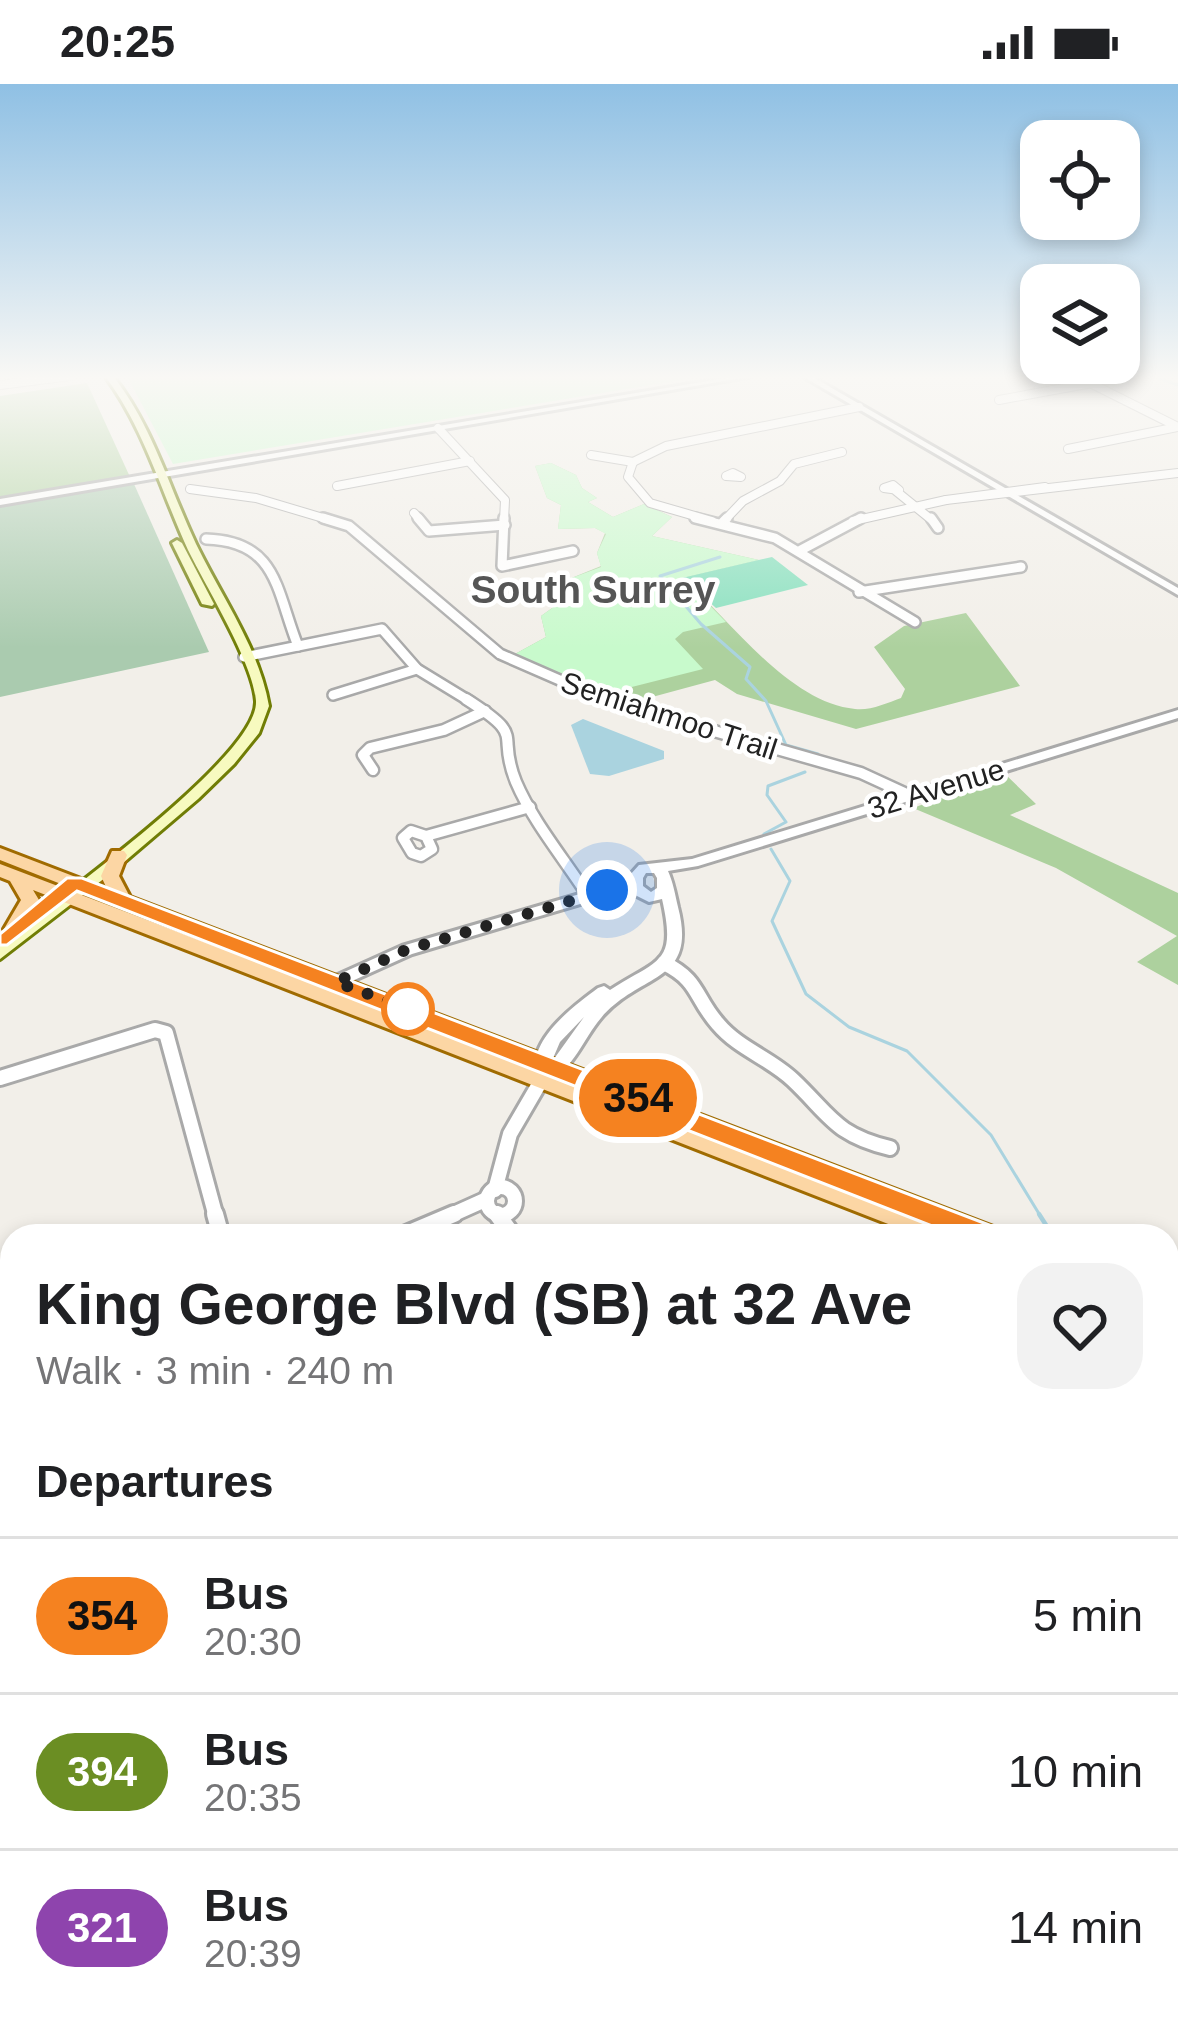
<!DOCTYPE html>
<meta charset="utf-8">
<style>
body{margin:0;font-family:Helvetica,sans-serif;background:#f2f2f2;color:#202124;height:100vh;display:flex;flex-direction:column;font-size:45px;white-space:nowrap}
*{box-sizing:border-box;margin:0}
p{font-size:39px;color:#757577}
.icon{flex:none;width:66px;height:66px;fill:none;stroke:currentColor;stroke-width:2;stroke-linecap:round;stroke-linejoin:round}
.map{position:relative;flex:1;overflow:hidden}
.sheet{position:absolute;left:0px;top:1140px;width:1179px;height:804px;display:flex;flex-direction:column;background:#fff;border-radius:36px 36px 0 0;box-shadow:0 6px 18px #0003}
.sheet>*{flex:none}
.badge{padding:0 24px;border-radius:39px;font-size:42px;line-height:78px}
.tools{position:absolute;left:1020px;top:36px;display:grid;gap:24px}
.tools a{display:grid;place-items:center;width:120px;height:120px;border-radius:24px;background:#fff;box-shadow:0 6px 18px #0003;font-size:60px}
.you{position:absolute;width:60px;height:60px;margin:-30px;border:9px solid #fff;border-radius:50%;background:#1a73e8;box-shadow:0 0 0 18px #1a73e833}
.map>.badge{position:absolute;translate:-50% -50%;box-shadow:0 0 0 6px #fff}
h2{padding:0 36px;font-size:45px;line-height:108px}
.round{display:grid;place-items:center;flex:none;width:126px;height:126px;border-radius:36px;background:#f2f2f2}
.head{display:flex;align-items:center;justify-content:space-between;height:204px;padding:0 36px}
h1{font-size:57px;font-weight:600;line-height:90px}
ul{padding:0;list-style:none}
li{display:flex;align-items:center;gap:36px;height:156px;padding:0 36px;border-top:3px solid #e0e0e0}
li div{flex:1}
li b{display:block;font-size:45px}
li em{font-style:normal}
li .badge{min-width:132px;font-weight:700;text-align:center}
.status{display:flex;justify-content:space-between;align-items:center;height:84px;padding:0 60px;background:#fff;direction:ltr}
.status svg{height:33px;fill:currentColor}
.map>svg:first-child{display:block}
</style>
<div class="status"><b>20:25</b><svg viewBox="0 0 49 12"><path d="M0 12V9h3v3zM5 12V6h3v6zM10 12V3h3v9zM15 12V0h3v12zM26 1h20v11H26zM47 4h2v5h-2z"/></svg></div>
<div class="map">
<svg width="1178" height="1944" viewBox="0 0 1178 1944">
<rect width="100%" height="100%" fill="#f2efe9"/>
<g fill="#add19e">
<path d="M87 299 130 393 0 414V312Z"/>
<path d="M551 379 576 391 582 404 597 414 588 418 613 433 644 420 672 433 652 452 759 476 683 494C730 536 789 619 855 625 870 627 887 619 901 614L905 605 874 563 904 542 966 529 1020 602 856 645 737 610 715 596 630 619 515 570 546 553 541 532 555 522 569 495 601 482 597 469 605 449 595 444 558 445 561 421 547 414 535 382Z"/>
<path d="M1005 690 1036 720 1010 731 1178 809V901L1137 878 1177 852 1056 784 913 724Z"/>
<path d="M1167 1255 1178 1259V1466L1167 1416Z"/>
<path d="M1178 1492V1686L1167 1651V1516Z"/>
</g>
<path fill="#aacbaf" d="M134 400 209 568 0 613V423Z"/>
<g fill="#c8facc">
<path d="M127 292H705L173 380Z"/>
<path d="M551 379 576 391 582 404 597 414 588 418 613 433 644 420 672 433 652 452 759 476 683 494 726 538 683 548 675 555 703 585 604 610 515 570 546 553 541 532 555 522 569 495 601 483 597 469 606 450 595 444 558 445 561 421 547 414 535 382Z"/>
</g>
<path fill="#88e0be" d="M772 473 808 501 716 524 682 494Z"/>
<path fill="#aad3df" d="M583 635 664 667V675L609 692 590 690 571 641Z"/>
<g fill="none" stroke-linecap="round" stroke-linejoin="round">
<g stroke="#aad3df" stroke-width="3">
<path d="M1153 292 1178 301"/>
<path d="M720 473 660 492 701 540 750 583 746 595 766 617 786 661 818 670"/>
<path d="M764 750 786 738 767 711 768 702 805 688"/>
<path d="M771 765 790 797 772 837 806 910 849 943 907 967 991 1051 1041 1133"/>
</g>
<g stroke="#aad3df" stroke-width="4.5">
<path d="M1039 1130 1053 1152"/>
<path d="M1167 1302 1178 1321"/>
</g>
<defs>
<g id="minor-far5">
<path d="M1076 292 1178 343"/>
<path d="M0 301 70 292"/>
<path d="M999 316 1092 299"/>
<path d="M438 344 505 416 504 437"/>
<path d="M1068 365 1178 343"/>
<path d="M591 371 633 378"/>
<path d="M633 378 628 393 650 419 712 437"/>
<path d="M633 378 666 362 859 323"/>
<path d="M733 389 741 393 726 392Z"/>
<path d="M893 401 899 406 884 404Z"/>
<path d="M337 402 470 377"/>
<path d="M1045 403 946 416 1178 389"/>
<path d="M190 405 256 414 333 437"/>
<path d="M896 407 933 437"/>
<path d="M414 429 421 437"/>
<path d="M724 437 743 417 780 397 794 380 842 368"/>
<path d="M853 437 946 416"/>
</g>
<g id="minor-far4">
<path d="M323 434 349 442 500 570 610 618"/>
<path d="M418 434 429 447 505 441"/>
<path d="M504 434 502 482 573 467"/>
<path d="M695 434 775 454 915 538"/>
<path d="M931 434 938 444"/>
<path d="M723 438 727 434"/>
<path d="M206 455C278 457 276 507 298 562"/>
<path d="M801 466 861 434"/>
<path d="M859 508 1021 483"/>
<path d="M244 573 382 545 417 585 471 618"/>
<path d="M333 611 417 585"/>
</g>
<g id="minor-far3">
<path d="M466 615C529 655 495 647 516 698 533 738 565 776 588 812"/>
<path d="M602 615 861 689 911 712"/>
<path d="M373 686 363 671 370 664 444 646 485 627"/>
<path d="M411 747 426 752 432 765 421 772 412 769 403 754Z"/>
<path d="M426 752 530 723"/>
</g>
<g id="minor-far2">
<path d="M664 879C700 897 694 913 718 940 739 965 770 974 793 996 830 1031 835 1051 890 1064"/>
<path d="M0 994 155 946 166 949 216 1133"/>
<circle cx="501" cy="1117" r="14"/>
<path d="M495 1106 510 1050 542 995"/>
<path d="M447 1133 487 1115"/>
</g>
<g id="minor-far1">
<path d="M215 1130 221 1152"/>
<path d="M497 1130 513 1152"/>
<path d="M402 1152 454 1130"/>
</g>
<g id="minor">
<path d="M604 1932 608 1944"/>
<path d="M876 1932 882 1944"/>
<path d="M1151 1932 1156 1944"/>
</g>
<g id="tertiary">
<path d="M738 292H753L0 421V415Z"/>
<path d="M802 292H811L1178 504V511Z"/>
<path d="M1178 626V634L698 782 668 787C673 798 675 810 678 823 698 900 640 888 601 934 583 955 574 985 547 998L535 994C528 956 571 924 598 904L604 902 610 906C659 874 677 881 662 815L649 818 633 810 607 812 412 870 341 902H331L328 898 331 894 402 862 607 802 628 801 630 791 639 781 692 775ZM646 789H654L657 794V804L651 808 643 802V794ZM584 933 551 979 560 958Z"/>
</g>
<g id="secondary">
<path d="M105 292H113C152 341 169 403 196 460 221 512 259 564 269 622L259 649 234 680 198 715 110 790 0 875V860C48 822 259 673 256 617 253 578 206 503 188 466 161 407 144 344 105 292Z"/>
<path d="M177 456 182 459 214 520 212 522 202 520 172 459Z"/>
</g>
<g id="primary">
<path d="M0 764 107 805 101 792 112 767H124L127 771 119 792 130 813 996 1144 999 1152H919L33 806 39 816 20 850H6L4 845 21 816 10 797 0 793V780L310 898 0 776Z"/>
<path d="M1167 1211 1178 1215V1239L1167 1235Z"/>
</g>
<path id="motorway" d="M0 1875 12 1880V1932H71L76 1944H0Z"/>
</defs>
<use href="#minor-far5" stroke="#a9a9a9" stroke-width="10"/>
<use href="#minor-far4" stroke="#a9a9a9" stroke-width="14"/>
<use href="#minor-far3" stroke="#a9a9a9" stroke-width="15"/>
<use href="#minor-far2" stroke="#a9a9a9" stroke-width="20"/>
<use href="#minor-far1" stroke="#a9a9a9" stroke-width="22"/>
<use href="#minor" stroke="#a9a9a9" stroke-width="27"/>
<use href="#tertiary" stroke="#a9a9a9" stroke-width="6"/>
<use href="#secondary" stroke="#707d05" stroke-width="6"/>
<use href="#primary" stroke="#a06b00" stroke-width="6"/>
<use href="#motorway" stroke="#dc2a67" stroke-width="6"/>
<use href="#minor-far5" stroke="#fff" stroke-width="8"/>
<use href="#minor-far4" stroke="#fff" stroke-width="9"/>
<use href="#minor-far3" stroke="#fff" stroke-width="10"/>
<use href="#minor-far2" stroke="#fff" stroke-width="14"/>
<use href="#minor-far1" stroke="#fff" stroke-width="16"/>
<use href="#minor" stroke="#fff" stroke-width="21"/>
<use href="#tertiary" fill="#fff" fill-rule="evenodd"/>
<use href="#secondary" fill="#f7fabf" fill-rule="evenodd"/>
<use href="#primary" fill="#fcd6a4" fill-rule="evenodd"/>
<use href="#motorway" fill="#e892a2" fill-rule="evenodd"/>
</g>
<linearGradient id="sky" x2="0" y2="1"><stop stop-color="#8fc0e4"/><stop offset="0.52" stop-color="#f9f8f5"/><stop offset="1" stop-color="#f9f8f5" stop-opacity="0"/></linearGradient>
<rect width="1178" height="564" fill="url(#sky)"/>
<path fill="#f58220" stroke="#fff" stroke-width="3" d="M67 794H82L997 1144 1000 1152 987 1164 978 1160 77 807 7 861H0V850Z"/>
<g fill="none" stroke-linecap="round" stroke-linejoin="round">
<path stroke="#222" stroke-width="12" stroke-dasharray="0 21.6" d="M408 925 336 898 406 866 607 806"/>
</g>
<circle fill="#fff" stroke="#f58220" stroke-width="6" cx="408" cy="925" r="24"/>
<g text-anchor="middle" stroke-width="9" stroke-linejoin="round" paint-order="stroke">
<g font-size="30" fill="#222" stroke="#fff">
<text transform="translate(669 632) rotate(18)" y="10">Semiahmoo Trail</text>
<text transform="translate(936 705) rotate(-17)" y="10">32 Avenue</text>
</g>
<g font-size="39" font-weight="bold" fill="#555" stroke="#fff">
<text x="593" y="519">South Surrey</text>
</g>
</g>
</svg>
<div class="tools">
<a><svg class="icon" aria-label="locate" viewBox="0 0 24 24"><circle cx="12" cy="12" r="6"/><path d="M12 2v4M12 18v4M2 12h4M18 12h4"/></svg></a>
<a><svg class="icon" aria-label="layers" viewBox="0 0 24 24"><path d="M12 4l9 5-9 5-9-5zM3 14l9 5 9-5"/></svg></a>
</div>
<div class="you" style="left:607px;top:806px"></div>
<b class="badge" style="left:638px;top:1014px;background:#f58220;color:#111">354</b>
<section class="sheet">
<div class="head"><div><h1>King George Blvd (SB) at 32 Ave</h1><p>Walk · 3 min · 240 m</p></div><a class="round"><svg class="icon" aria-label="heart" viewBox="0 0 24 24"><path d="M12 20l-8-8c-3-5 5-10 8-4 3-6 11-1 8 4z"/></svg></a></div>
<h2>Departures</h2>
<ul>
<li><span class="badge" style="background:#f58220;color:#111">354</span><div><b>Bus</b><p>20:30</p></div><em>5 min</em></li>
<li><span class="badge" style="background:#6b8e23;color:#fff">394</span><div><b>Bus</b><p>20:35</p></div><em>10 min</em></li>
<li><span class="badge" style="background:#8e44ad;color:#fff">321</span><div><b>Bus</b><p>20:39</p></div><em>14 min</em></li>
</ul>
</section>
</div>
